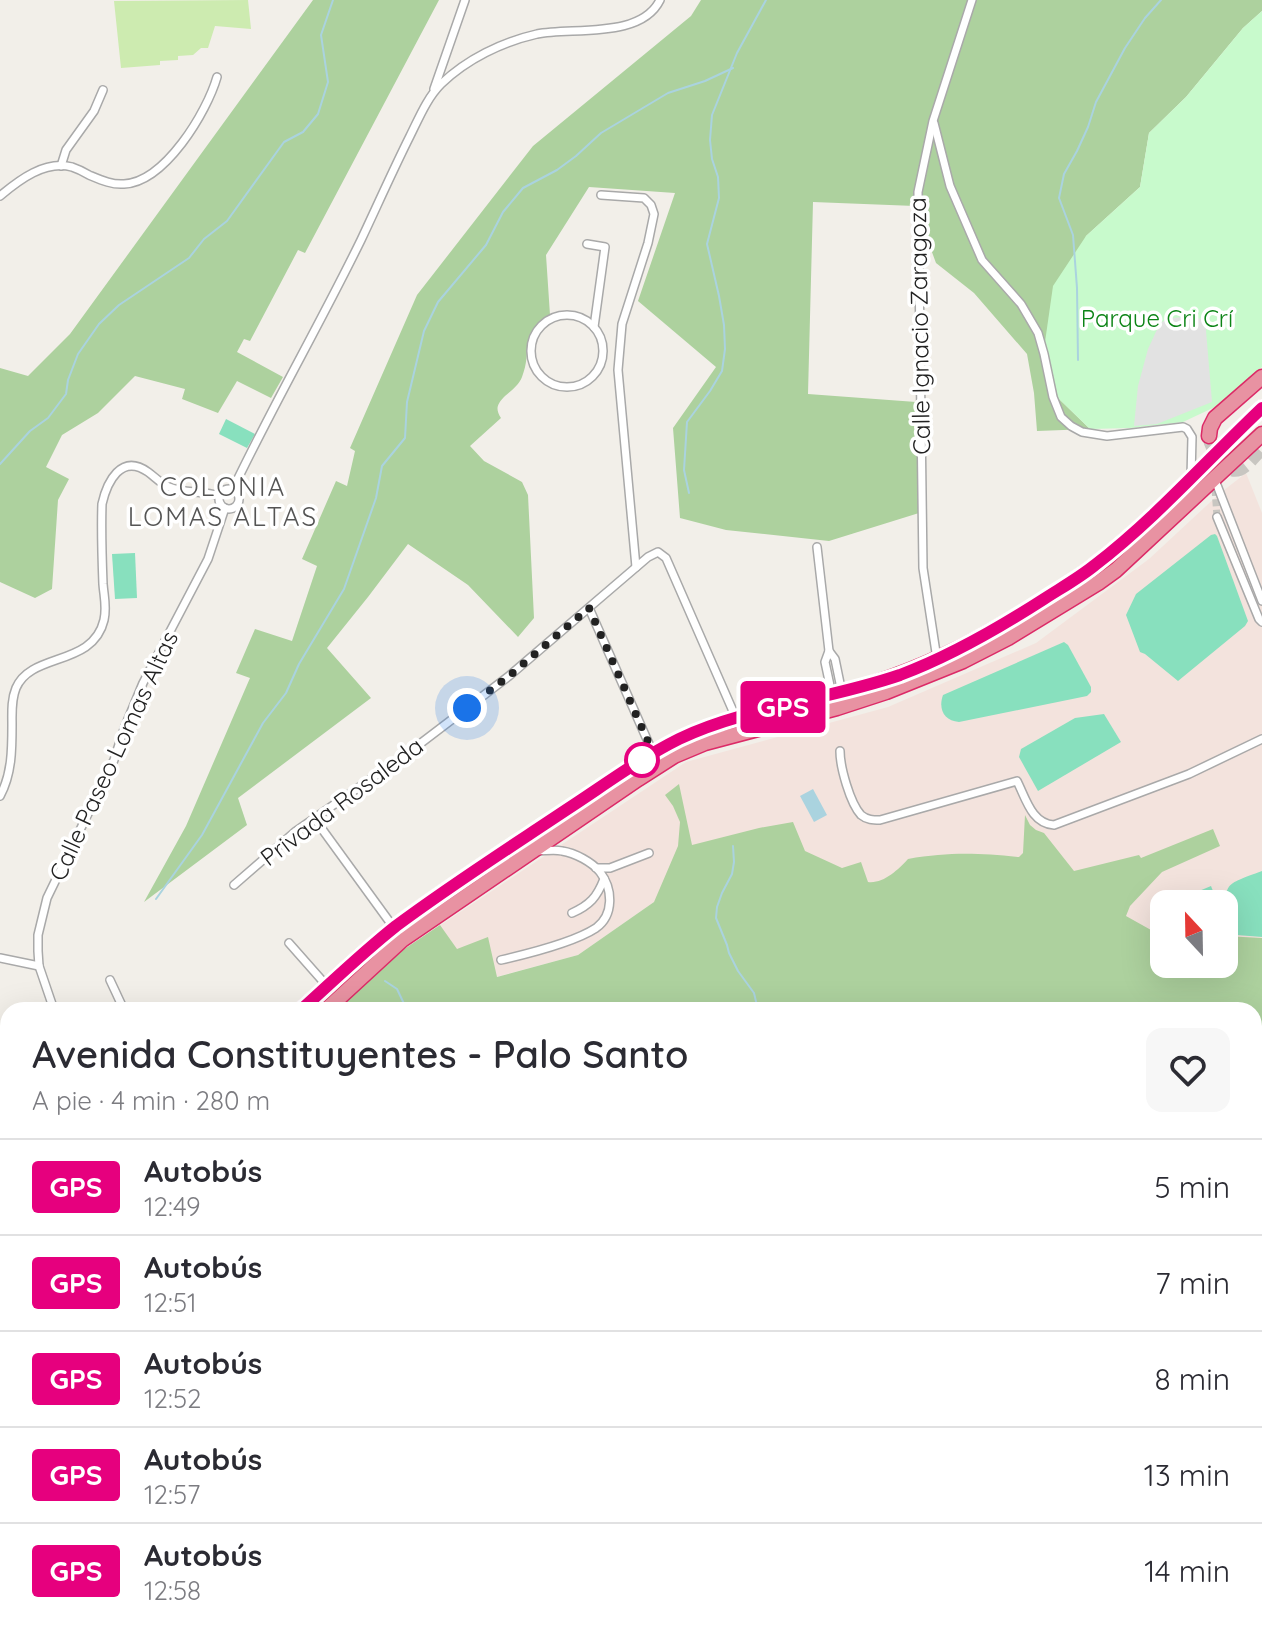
<!DOCTYPE html>
<html lang="es">
<meta charset="utf-8">
<style>
body{margin:0;font-family:Quicksand,sans-serif;background:#f7f7f7;color:#2b2b33;height:100vh;display:flex;flex-direction:column;font-size:30px;white-space:nowrap}
*{box-sizing:border-box;margin:0}
p{font-size:26px;color:#7c7c81}
.icon{flex:none;width:44px;height:44px;fill:none;stroke:currentColor;stroke-width:2;stroke-linecap:round;stroke-linejoin:round}
.map{position:relative;flex:1;overflow:hidden}
.panel{position:absolute;left:0px;top:1002px;width:1262px;height:634px;display:flex;flex-direction:column;background:#fff;border-radius:24px 24px 0 0;box-shadow:0 8px 32px #0002}
.panel>*{flex:none}
.badge{padding:0 16px;border-radius:6px;font-size:28px;line-height:52px}
.needle{width:52px;rotate:338deg}
.fabs{position:absolute;left:1150px;top:890px;display:grid;gap:16px}
.fabs a{display:grid;place-items:center;width:88px;height:88px;border-radius:16px;background:#fff;box-shadow:0 8px 32px #0002;font-size:40px}
.you{position:absolute;width:40px;height:40px;margin:-20px;border:6px solid #fff;border-radius:50%;background:#1a73e8;box-shadow:0 0 0 12px #1a73e833}
.map>.badge{position:absolute;translate:-50% -50%;box-shadow:0 0 0 4px #fff}
.round{display:grid;place-items:center;flex:none;width:84px;height:84px;border-radius:16px;background:#f7f7f7}
.head{display:flex;align-items:center;justify-content:space-between;height:136px;padding:0 32px}
h1{font-size:38px;font-weight:600;line-height:60px}
ul{padding:0;list-style:none}
li{display:flex;align-items:center;gap:24px;height:96px;padding:0 32px;border-top:2px solid #e1e1e2}
li div{flex:1}
li b{display:block;font-size:30px}
li em{font-style:normal}
li .badge{min-width:88px;font-weight:700;text-align:center}
.map>svg:first-child{display:block}
</style>
<div class="map">
<svg width="1262" height="1635" viewBox="0 0 1262 1635">
<rect width="100%" height="100%" fill="#f2efe9"/>
<path fill="#f3e3dd" d="M1246 473 1262 513V964L1224 953V904H1164V936L654 902 578 955 496 977 403 950 686 762 888 707 1036 643 1149 559 1219 494Z"/>
<path fill="#cdebb0" d="M248 0 251 29 215 26 208 48H201L193 55 178 56V60L160 61V65L121 68 114 1Z"/>
<g fill="#add19e">
<path d="M313 0H439L305 253 298 250 250 341 244 339 237 352 283 377 271 398 237 381 218 413 182 399 185 389 135 376 98 413 62 435 46 467 69 479 58 500 52 589 35 598 0 582V368L28 376 70 334Z"/>
<path d="M701 0H1262V11L1243 28 1186 97 1149 133 1140 187 1086 236 1058 398 1090 429 1037 431 1034 393 1027 354 974 293 936 263 915 206 813 202 808 394 916 402 919 513 829 541 726 530 680 518 673 428 716 367 638 301 675 193 589 187 546 255 550 315C518 335 533 350 522 377 519 385 511 391 505 396 497 404 495 409 501 418L470 446 484 461 522 482 528 495 534 618 518 637 468 585 408 544 368 597 327 648 371 698 238 798 247 825 144 902 186 826 250 678 236 673 255 629 292 641 317 566 302 559 336 481 347 486 355 451 350 448 417 295 533 146 691 16Z"/>
<path d="M679 784 692 845 759 828 793 822 805 851 842 868 861 862 868 882C883 884 898 870 908 859 949 852 977 853 1019 857L1023 853 1025 815 1030 825 1036 830 1044 833 1074 871 1139 855 1141 858 1213 829 1220 846 1162 872 1130 906 1126 916 1151 930 1164 931V964H1224V936L1262 938V1635H0V1409L8 1398V1628H1254V1010H337L403 950 440 925 457 949 488 937 497 977 578 955 654 902 678 846 680 822 673 806 665 795Z"/>
</g>
<path fill="#c8facc" d="M1262 11V367L1217 406 1183 422 1130 428 1090 429 1058 398 1045 342 1053 286 1086 236 1140 187 1149 133 1186 97 1243 28Z"/>
<g fill="#88e0be">
<path d="M226 419 255 434 247 448 219 434Z"/>
<path d="M1215 534 1217 536 1248 621 1245 626 1178 681 1145 654 1140 652 1126 615 1136 594 1211 535Z"/>
<path d="M135 553 137 598 115 599 112 554Z"/>
<path d="M1064 642 1068 645 1091 687V692L1087 696 959 722C944 721 938 709 943 695Z"/>
<path d="M1104 714 1121 742 1038 791 1019 757 1021 749 1075 718Z"/>
<path d="M1262 871V937L1224 934V918L1228 926H1231L1233 923C1220 883 1225 885 1262 871Z"/>
<path d="M1211 886 1218 904H1168Z"/>
</g>
<path fill="#e2e2e2" d="M1181 317 1205 319 1212 402 1157 424 1134 426 1138 386 1148 349 1160 323 1168 319Z"/>
<path fill="#aad3df" d="M813 789 827 815 814 822 800 796Z"/>
<g fill="none" stroke-linecap="round" stroke-linejoin="round">
<g stroke="#aad3df" stroke-width="2">
<path d="M1078 360 1077 288 1073 235 1059 198 1064 174 1077 151 1088 127 1096 102 1125 48 1145 18 1161 0"/>
<path d="M0 464 30 431 48 418 66 394 68 380 78 354 99 324 119 305 189 258 204 239 227 221 284 142 303 132 318 114 328 82 321 35 333 0"/>
<path d="M689 493 684 470 687 422 710 391 722 371 725 349 724 325 719 296 707 244 719 198 718 177 712 159 710 140 712 115 737 53 766 0"/>
<path d="M733 846 734 862 732 874 722 893 717 907 716 918 727 945 729 953 738 971 754 993 758 1010"/>
<path d="M156 899 202 835 263 723 286 693 299 664 344 589 376 498 382 466 405 438 407 402 424 331 438 302 486 245 503 212 523 188 557 170 576 156 601 133 668 93 705 81 733 68"/>
<path d="M385 981 397 989 407 1010"/>
<path d="M1254 1074 1262 1077"/>
<path d="M1254 1098 1262 1091"/>
<path d="M1254 1107 1262 1115"/>
<path d="M1254 1299 1262 1298"/>
<path d="M1254 1555 1262 1537"/>
<path d="M265 1628 268 1635"/>
<path d="M123 1635 135 1628"/>
<path d="M1225 1635 1228 1628"/>
</g>
<path stroke="#c8c6c1" stroke-width="7" stroke-dasharray="7 3.5" stroke-linecap="butt" d="M1212 447 1217 517"/>
<path stroke="#c8c6c1" stroke-width="14" stroke-dasharray="14 7" stroke-linecap="butt" d="M1209 436C1211 446 1215 452 1221 460 1237 482 1248 462 1262 448"/>
<defs>
<g id="street">
<path d="M434 89 465 0"/>
<path d="M934 123 950 186 982 260 1021 304 1038 333 1044 354 1053 397 1061 417 1071 426 1082 432 1107 436 1183 427 1187 429 1192 437 1191 477"/>
<path d="M61 166 66 150 94 111 103 90"/>
<path d="M601 195 644 198 651 205 654 214 648 243 622 324 618 370 636 567"/>
<path d="M0 196C19 180 45 160 72 167 78 169 84 172 89 175 101 180 112 185 124 184 165 182 207 112 217 77"/>
<path d="M587 244 605 247 594 327"/>
<circle cx="567" cy="351" r="36"/>
<path d="M1215 480 1262 601"/>
<circle cx="229" cy="499" r="10"/>
<path d="M233 489C273 405 320 324 361 240 377 206 393 170 410 136 419 118 427 98 441 84 467 59 502 42 537 34 573 27 641 39 660 0"/>
<path d="M1217 517 1259 619 1262 622"/>
<path d="M817 547 829 651 835 659 842 693"/>
<path d="M589 608 653 753"/>
<path d="M829 651 825 662 832 695"/>
<path d="M937 659 923 568 918 192 933 121 972 0"/>
<path d="M840 751C840 767 850 803 861 815 867 820 873 820 880 820L1017 781C1026 799 1032 824 1054 825L1189 774 1262 739"/>
<path d="M0 796C12 774 12 749 12 725 12 713 11 700 16 688 31 652 93 667 104 620 107 607 104 597 103 584 102 558 101 531 102 504 107 482 121 453 148 472 155 477 161 484 169 487 184 494 203 490 219 496"/>
<path d="M314 818 394 928"/>
<path d="M596 868H610L649 853"/>
<path d="M234 885 296 831 404 756 509 676 648 557 658 552 666 558 736 718"/>
<path d="M572 913C590 905 597 897 604 879"/>
<path d="M289 943 327 986"/>
<path d="M0 958 39 966"/>
<path d="M501 960C527 954 573 943 596 928 614 915 613 889 600 872 592 862 575 853 562 851 554 849 545 851 537 851"/>
<path d="M110 980 124 1010"/>
<path d="M54 1010 39 966 38 951V935L47 898 114 760 124 729 143 683 208 559 225 508"/>
<path d="M1254 1031H1260L1262 1035"/>
<path d="M0 1239 8 1231"/>
<path d="M0 1252 8 1262"/>
<path d="M0 1303 8 1293"/>
<path d="M1254 1327 1262 1328"/>
<path d="M1254 1484 1262 1476"/>
<path d="M707 1628 708 1635"/>
<path d="M78 1635 82 1628"/>
<path d="M595 1635 598 1628"/>
<path d="M899 1635 915 1630 957 1635"/>
<path d="M1195 1635 1198 1628"/>
</g>
<g id="highway">
<path d="M1209 436 1210 428 1215 418 1262 377"/>
<path d="M301 1010C332 982 363 952 396 926 449 886 506 850 561 814 609 783 654 749 707 728 750 711 797 705 842 693 889 680 934 662 977 639 1017 617 1058 593 1095 565 1155 519 1207 460 1262 408"/>
<path d="M326 1010 402 940 638 779 674 756 705 743 837 708 886 692 963 661 1008 638 1098 583 1116 570 1262 434"/>
<path d="M0 1195 8 1187"/>
<path d="M0 1213 8 1205"/>
</g>
</defs>
<use href="#street" stroke="#a9a9a9" stroke-width="10"/>
<use href="#highway" stroke="#dc2a67" stroke-width="17"/>
<use href="#street" stroke="#fff" stroke-width="7"/>
<use href="#highway" stroke="#e892a2" stroke-width="14"/>
<g stroke="#707070" stroke-width="2" stroke-dasharray="16 16" stroke-linecap="butt">
<path d="M1254 1419 1262 1390"/>
<path d="M1254 1445 1262 1415"/>
<path d="M1183 1635 1186 1628"/>
</g>
</g>
<g fill="none" stroke-linecap="round" stroke-linejoin="round">
<defs>
<path id="line" d="M301 1010C332 982 363 952 396 926 451 885 509 848 566 810 603 786 639 759 679 739 746 707 828 700 900 675 951 656 999 628 1044 599 1061 588 1079 578 1095 565 1155 519 1207 460 1262 408"/>
</defs>
<use href="#line" stroke="#fff" stroke-width="18"/>
<use href="#line" stroke="#e6007e" stroke-width="12"/>
<path stroke="#222" stroke-width="8" stroke-dasharray="0 14.4" d="M467 708 509 676 589 608 653 753 642 760"/>
</g>
<circle fill="#fff" stroke="#e6007e" stroke-width="4" cx="642" cy="760" r="16"/>
<g text-anchor="middle" stroke-width="7" stroke-linejoin="round" paint-order="stroke">
<g font-size="24" fill="#0c8416" stroke="#fff">
<text x="1157" y="327">Parque Cri Crí</text>
</g>
<g font-size="24" fill="#222" stroke="#fff">
<text transform="translate(920 326) rotate(-91)" y="8">Calle Ignacio Zaragoza</text>
<text transform="translate(114 756) rotate(-65)" y="8">Calle Paseo Lomas Altas</text>
<text transform="translate(342 802) rotate(-37)" y="8">Privada Rosaleda</text>
</g>
<g font-size="26" letter-spacing="2" fill="#555" stroke="#fff">
<text x="223" y="496">COLONIA<tspan x="223" dy="30">LOMAS ALTAS</tspan></text>
</g>
</g>
</svg>
<div class="fabs">
<a><svg class="needle" viewBox="-14 -14 28 28"><path d="M0-13l5 13h-10z" fill="#e53935"/><path d="M0 13l5-13h-10z" fill="#7c7c81"/></svg></a>
</div>
<div class="you" style="left:467px;top:708px"></div>
<b class="badge" style="left:783px;top:707px;background:#e6007e;color:#fff">GPS</b>
<section class="panel">
<div class="head"><div><h1>Avenida Constituyentes - Palo Santo</h1><p>A pie · 4 min · 280 m</p></div><a class="round"><svg class="icon" aria-label="heart" viewBox="0 0 24 24"><path d="M12 20l-8-8c-3-5 5-10 8-4 3-6 11-1 8 4z"/></svg></a></div>
<ul>
<li><span class="badge" style="background:#e6007e;color:#fff">GPS</span><div><b>Autobús</b><p>12:49</p></div><em>5 min</em></li>
<li><span class="badge" style="background:#e6007e;color:#fff">GPS</span><div><b>Autobús</b><p>12:51</p></div><em>7 min</em></li>
<li><span class="badge" style="background:#e6007e;color:#fff">GPS</span><div><b>Autobús</b><p>12:52</p></div><em>8 min</em></li>
<li><span class="badge" style="background:#e6007e;color:#fff">GPS</span><div><b>Autobús</b><p>12:57</p></div><em>13 min</em></li>
<li><span class="badge" style="background:#e6007e;color:#fff">GPS</span><div><b>Autobús</b><p>12:58</p></div><em>14 min</em></li>
</ul>
</section>
</div>
